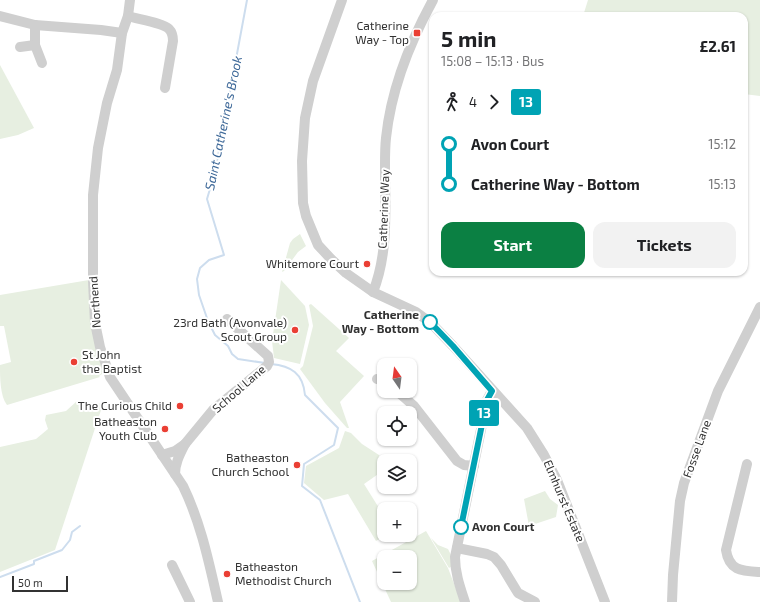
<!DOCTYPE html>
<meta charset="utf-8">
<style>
body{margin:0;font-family:"Exo 2",sans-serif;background:#f2f2f2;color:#202124;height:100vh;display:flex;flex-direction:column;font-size:15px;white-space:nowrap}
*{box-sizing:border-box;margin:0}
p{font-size:13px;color:#757577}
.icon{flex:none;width:22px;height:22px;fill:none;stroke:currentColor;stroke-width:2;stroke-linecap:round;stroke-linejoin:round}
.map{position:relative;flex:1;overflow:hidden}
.sheet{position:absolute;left:429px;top:12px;width:319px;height:264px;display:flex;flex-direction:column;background:#fff;border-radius:12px;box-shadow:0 1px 3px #0004}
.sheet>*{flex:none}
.badge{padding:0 8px;border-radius:3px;font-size:14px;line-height:26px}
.needle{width:26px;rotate:346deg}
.buttons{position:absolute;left:377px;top:358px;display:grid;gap:8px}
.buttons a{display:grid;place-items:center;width:40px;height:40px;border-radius:8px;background:#fff;box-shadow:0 1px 3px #0004;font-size:20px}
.scale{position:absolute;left:12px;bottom:10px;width:56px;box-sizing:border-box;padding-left:4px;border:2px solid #323232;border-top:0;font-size:11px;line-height:14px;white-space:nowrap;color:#323232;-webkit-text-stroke:3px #fff;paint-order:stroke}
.map>.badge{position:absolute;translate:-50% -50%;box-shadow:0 0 0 2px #fff}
.legs{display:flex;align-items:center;gap:6px;height:44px;padding:0 12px;font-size:13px}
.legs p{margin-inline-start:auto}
.headline{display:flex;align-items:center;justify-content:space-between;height:68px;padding:0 12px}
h1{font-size:22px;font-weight:700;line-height:30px}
.button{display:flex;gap:8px;margin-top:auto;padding:8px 12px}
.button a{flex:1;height:46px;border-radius:12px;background:#0b8043;color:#fff;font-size:16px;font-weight:700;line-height:46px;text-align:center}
.button a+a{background:#f2f2f2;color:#202124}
ul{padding:0 12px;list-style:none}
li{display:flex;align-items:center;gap:14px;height:40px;font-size:15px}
li i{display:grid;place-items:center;width:6px;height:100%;margin:0 5px;background:currentColor}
li i::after{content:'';width:10px;height:10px;margin:-5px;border:3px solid;border-radius:50%;background:#fff}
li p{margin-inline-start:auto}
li:first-child i{background:linear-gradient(#0000 50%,currentColor 0)}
li:last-child i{background:linear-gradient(currentColor 50%,#0000 0)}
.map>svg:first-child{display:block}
</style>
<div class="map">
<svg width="760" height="602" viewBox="0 0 760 602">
<rect width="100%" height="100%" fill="#fff"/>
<g fill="#e7efe1" fill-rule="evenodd">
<path d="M588 0H760V96L744 94V16H583Z"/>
<path d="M0 65 34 128 18 135 0 139Z"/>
<path d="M300 234 306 246 298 252 284 271 282 272 290 243 293 239Z"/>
<path d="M89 280 105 372 99 376 100 377 7 405C0 396 0 377 0 365L11 362 4 326H0V295Z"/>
<path d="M281 280 305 306 309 325 300 364 274 358 272 341Z"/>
<path d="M311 304 349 338 336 351 364 376 340 402 349 428H347L325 403 300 369 303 366 313 326 309 305Z"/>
<path d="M77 401 103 404 55 550 0 572V447L36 439 48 429 45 420 46 415 66 411Z"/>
<path d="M345 431 351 433 362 444 379 455 384 464V470L364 484 384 516V535H386L376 541 348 494 324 500 304 483 306 466 339 448Z"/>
<path d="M545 491 550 499 558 505 556 517 529 526 524 499Z"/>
<path d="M426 531 448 568 461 602H391L372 561ZM384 557H410V583H384Z"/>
<path d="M431 538 438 545 448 549 451 555 452 566 449 568Z"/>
</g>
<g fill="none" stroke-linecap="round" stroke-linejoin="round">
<g stroke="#cdddee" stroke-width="2">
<path d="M247 0 215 172 207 199 224 255 209 260 200 268 197 279 199 295 208 321 215 335 228 346 232 354 238 359 265 363"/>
<path d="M271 364C291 366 303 373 305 395L338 428 334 445 304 464 302 486 320 500 360 602"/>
<path d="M0 577 34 564V561L62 550 70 540 72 532 80 526"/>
</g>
<g stroke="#cfcfcf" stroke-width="10">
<path d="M130 0 128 16 122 33 117 70 107 103 98 148 93 195V281L95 323 100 347 110 377 183 486C201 523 209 563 218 602"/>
<path d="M342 0 313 81 305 118 302 161 303 203 306 216 318 245 331 259 346 273 373 292 416 312 431 323 453 346 527 428 544 455 557 480 605 602"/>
<path d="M0 16 35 25 101 30 122 33"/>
<path d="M128 16C137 19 164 23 169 29 172 32 173 37 173 41L165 88"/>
<path d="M35 25V45L42 63"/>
<path d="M20 47 35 45"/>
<path d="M373 292C389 252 385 207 385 165 385 156 385 147 386 138 391 90 410 42 433 0"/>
<path d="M377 379 384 380"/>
<path d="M397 391 414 406 457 461 464 465 474 466"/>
<path d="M185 444 213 410 267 366 269 362 268 356 227 319"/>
<path d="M162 455 175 451 185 444C180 454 175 463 175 474"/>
<path d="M747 464 726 550C729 571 742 571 760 572"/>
<path d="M457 548 487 554 494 557 501 565 518 593 535 602"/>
<path d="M172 565 190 602"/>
<path d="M465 602C460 587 455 573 455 557L487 400 492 391"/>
<path d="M672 602 673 575 680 501 684 483 718 391 760 307"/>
</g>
</g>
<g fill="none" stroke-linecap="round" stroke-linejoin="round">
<defs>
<path id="line-1" d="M430 322 453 346 492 391 487 400 461 527"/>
</defs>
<use href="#line-1" stroke="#fff" stroke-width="9"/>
<use href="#line-1" stroke="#00a3b4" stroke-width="6"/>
</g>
<g fill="#ea3f34" stroke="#fff" stroke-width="1.5">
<rect x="413" y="29" width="8" height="8" rx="2"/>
<circle cx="367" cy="264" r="4"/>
<circle cx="295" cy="330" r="4"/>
<circle cx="74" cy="362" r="4"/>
<circle cx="180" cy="406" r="4"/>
<circle cx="165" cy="429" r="4"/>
<circle cx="297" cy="465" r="4"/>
<circle cx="227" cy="574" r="4"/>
</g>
<g fill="#fff" stroke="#00a3b4" stroke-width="2">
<circle cx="430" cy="322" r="7"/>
<circle cx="461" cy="527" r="7"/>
</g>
<g text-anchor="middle" stroke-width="4" stroke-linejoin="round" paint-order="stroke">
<g font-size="12" fill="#323232" stroke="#fff" text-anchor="end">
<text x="409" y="30">Catherine<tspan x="409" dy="14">Way - Top</tspan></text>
<text x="359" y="268">Whitemore Court</text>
<text x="287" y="327">23rd Bath (Avonvale)<tspan x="287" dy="14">Scout Group</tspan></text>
<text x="82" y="359" text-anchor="start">St John<tspan x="82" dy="14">the Baptist</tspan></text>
<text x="172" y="410">The Curious Child</text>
<text x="157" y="426">Batheaston<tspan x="157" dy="14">Youth Club</tspan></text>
<text x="289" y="462">Batheaston<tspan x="289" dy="14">Church School</tspan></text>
<text x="235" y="571" text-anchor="start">Batheaston<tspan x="235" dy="14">Methodist Church</tspan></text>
</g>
<g font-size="12" fill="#323232" stroke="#fff">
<text transform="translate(384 209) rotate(-88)" y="4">Catherine Way</text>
<text transform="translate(95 302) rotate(-94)" y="4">Northend</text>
<text transform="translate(239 389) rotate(-41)" y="4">School Lane</text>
<text transform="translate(697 449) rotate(-70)" y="4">Fosse Lane</text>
<text transform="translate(564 501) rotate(67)" y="4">Elmhurst Estate</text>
</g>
<g font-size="12" font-weight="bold" fill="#323232" stroke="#fff" text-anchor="end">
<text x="419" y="319">Catherine<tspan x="419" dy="14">Way - Bottom</tspan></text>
<text x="472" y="531" text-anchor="start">Avon Court</text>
</g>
<g font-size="13" font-style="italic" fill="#3d6898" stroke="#fff">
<text transform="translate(223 123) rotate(-78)" y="5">Saint Catherine's Brook</text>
</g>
</g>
</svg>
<div class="buttons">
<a><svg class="needle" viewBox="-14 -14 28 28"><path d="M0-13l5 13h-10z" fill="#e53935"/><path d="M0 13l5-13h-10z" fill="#757577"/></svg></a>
<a><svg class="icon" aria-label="locate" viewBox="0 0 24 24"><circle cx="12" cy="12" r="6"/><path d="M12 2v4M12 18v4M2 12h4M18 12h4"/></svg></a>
<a><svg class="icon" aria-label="layers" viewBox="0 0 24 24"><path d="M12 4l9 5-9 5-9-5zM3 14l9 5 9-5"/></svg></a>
<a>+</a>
<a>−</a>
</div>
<div class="scale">50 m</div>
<b class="badge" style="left:484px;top:413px;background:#00a3b4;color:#fff">13</b>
<section class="sheet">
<div class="headline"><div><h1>5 min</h1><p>15:08 – 15:13 · Bus</p></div><b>£2.61</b></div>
<div class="legs"><svg class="icon" aria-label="walk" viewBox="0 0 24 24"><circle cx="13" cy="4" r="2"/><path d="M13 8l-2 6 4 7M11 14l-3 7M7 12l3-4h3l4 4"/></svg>4<svg class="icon" aria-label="forward" viewBox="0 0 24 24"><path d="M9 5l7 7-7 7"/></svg><b class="badge" style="background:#00a3b4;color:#fff">13</b></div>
<ul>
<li><i style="color:#00a3b4"></i><b>Avon Court</b><p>15:12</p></li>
<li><i style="color:#00a3b4"></i><b>Catherine Way - Bottom</b><p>15:13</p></li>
</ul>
<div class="button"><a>Start</a><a>Tickets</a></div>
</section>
</div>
